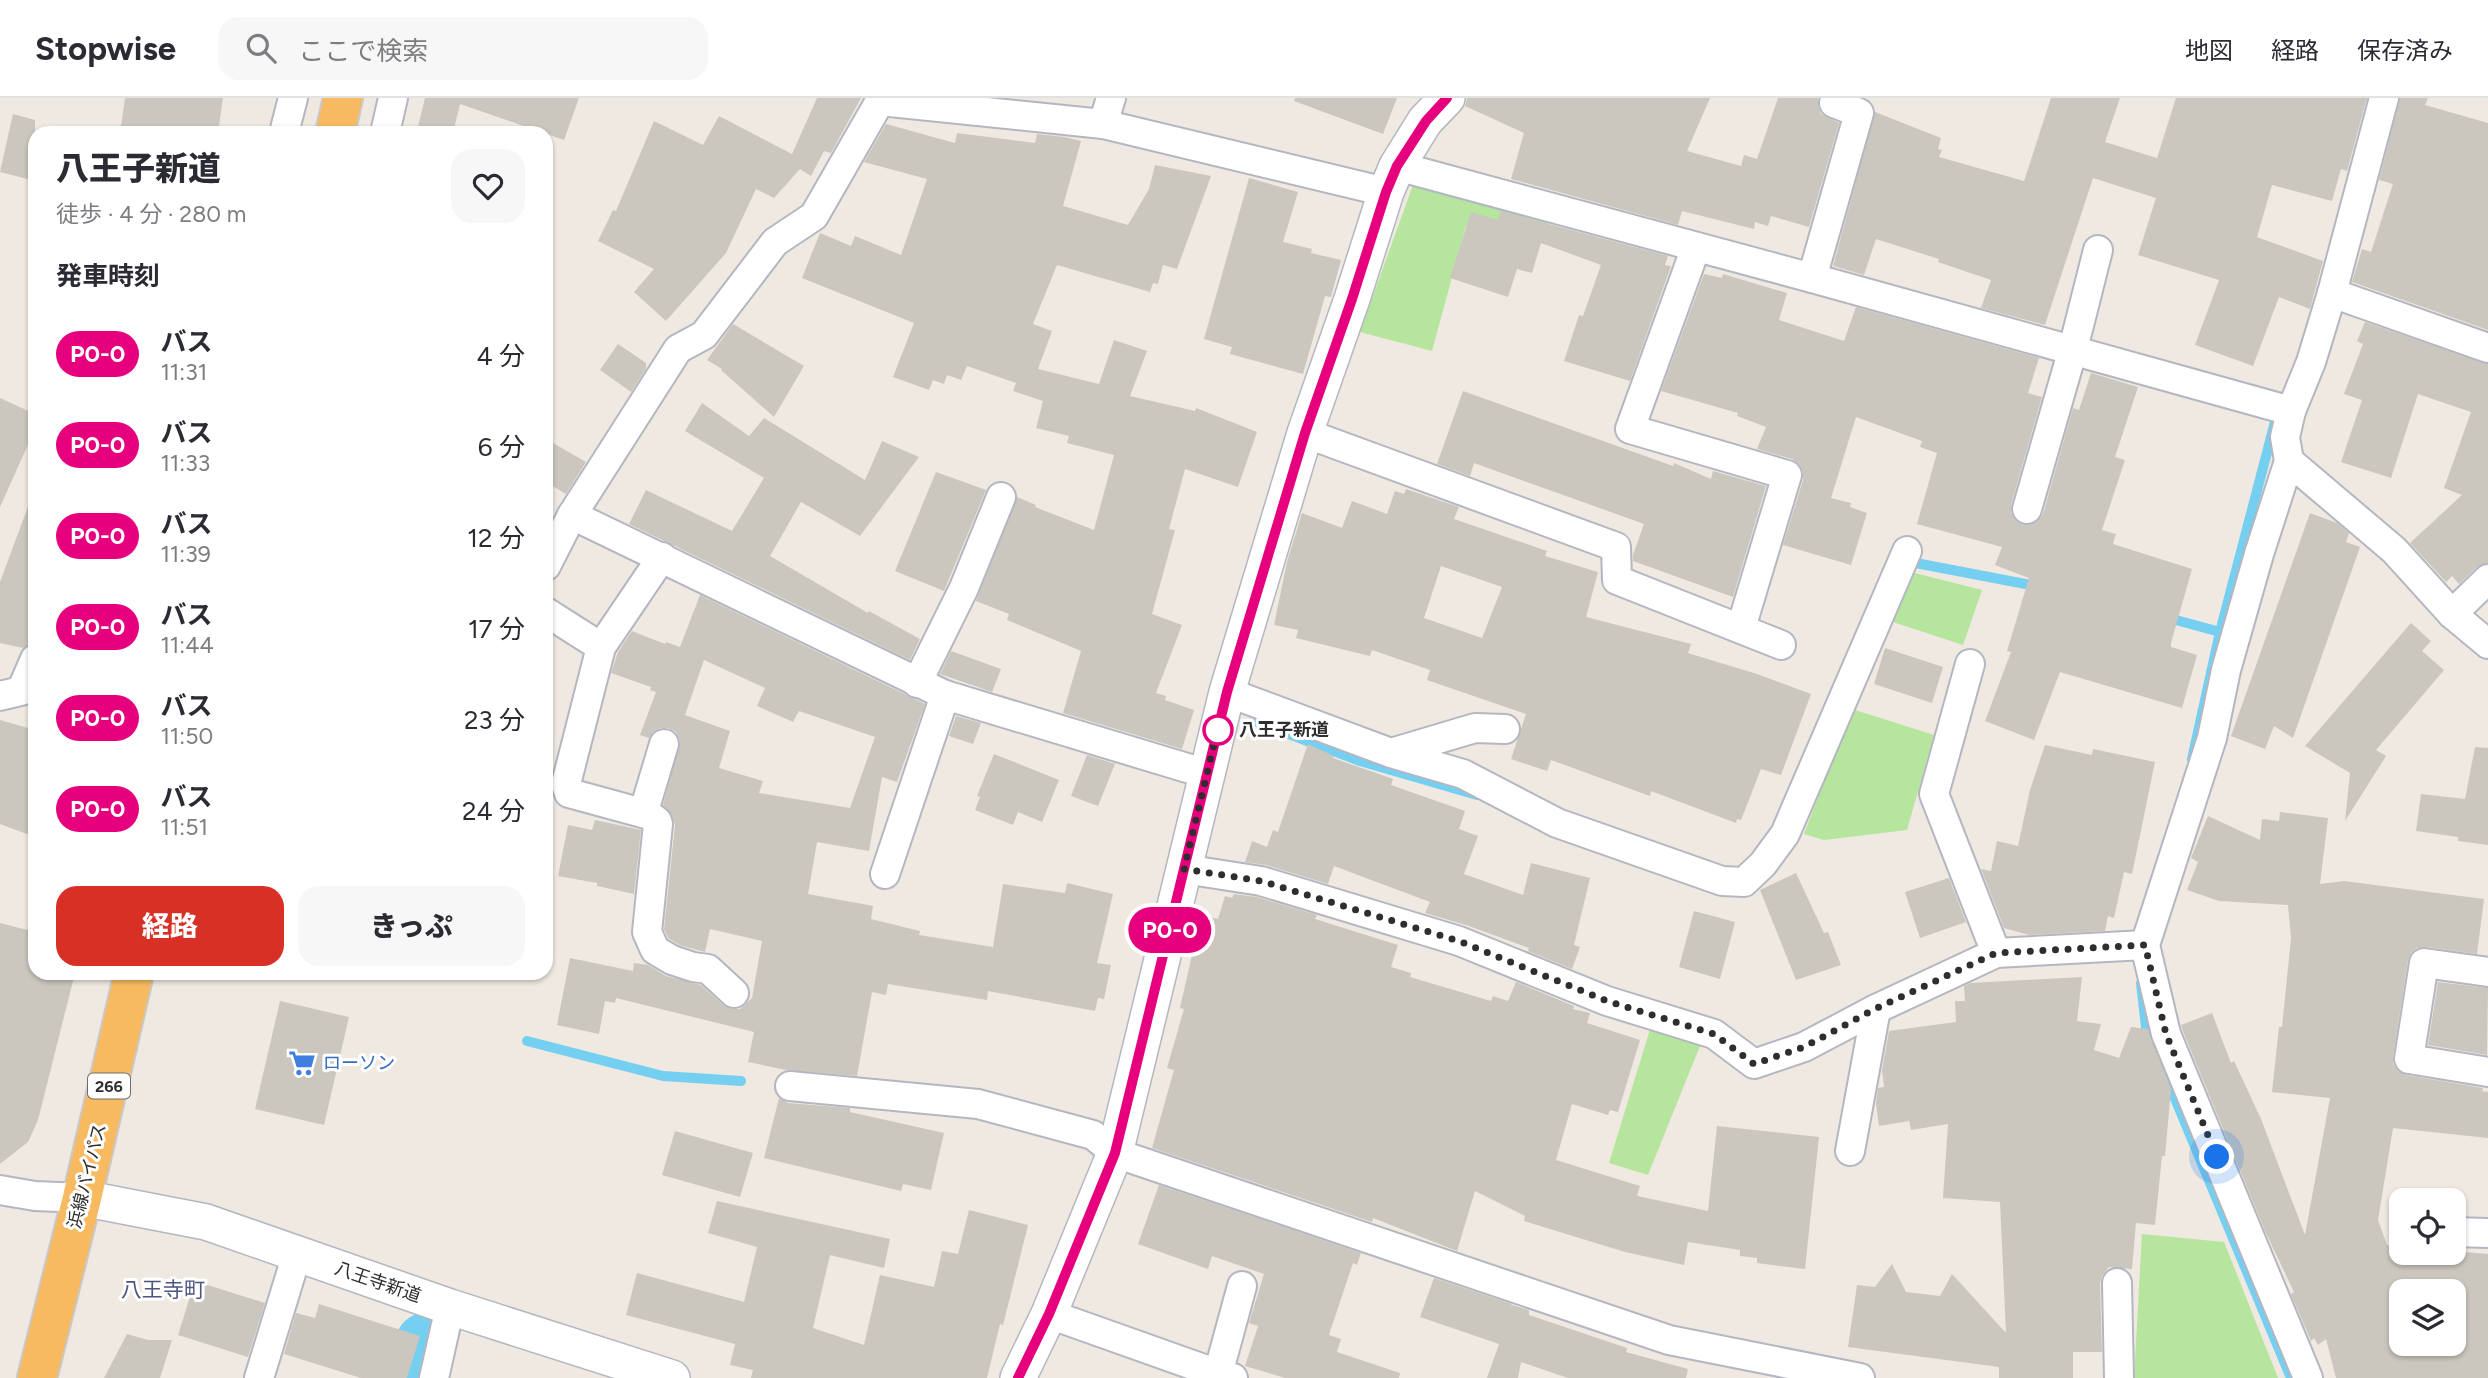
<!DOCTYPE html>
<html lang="ja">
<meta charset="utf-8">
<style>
body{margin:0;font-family:Figtree,"Noto Sans JP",sans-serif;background:#f7f7f7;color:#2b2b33;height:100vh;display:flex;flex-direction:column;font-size:26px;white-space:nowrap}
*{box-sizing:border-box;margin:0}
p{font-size:23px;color:#7c7c81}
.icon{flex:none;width:38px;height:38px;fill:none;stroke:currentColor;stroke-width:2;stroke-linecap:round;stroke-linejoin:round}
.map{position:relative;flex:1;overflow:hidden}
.side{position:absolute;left:28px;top:28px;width:525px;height:854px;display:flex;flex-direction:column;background:#fff;border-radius:21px;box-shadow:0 2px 5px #0004}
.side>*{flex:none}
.badge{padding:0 14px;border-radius:23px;font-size:24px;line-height:46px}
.tools{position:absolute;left:2389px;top:1090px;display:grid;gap:14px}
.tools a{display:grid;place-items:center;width:77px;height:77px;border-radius:14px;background:#fff;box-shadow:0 2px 5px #0004;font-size:35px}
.you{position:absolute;width:35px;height:35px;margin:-18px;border:5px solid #fff;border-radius:50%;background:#1a73e8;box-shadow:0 0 0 10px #1a73e833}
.map>.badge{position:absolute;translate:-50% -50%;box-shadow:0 0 0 4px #fff}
h2{padding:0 28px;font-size:26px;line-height:63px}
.round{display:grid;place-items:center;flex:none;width:74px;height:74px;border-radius:21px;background:#f7f7f7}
.head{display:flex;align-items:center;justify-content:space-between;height:119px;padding:0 28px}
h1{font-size:33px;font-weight:800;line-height:52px}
.primary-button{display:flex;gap:14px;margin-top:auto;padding:14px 28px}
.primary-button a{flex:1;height:80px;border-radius:21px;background:#d93025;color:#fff;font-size:28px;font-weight:800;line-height:80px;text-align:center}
.primary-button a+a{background:#f7f7f7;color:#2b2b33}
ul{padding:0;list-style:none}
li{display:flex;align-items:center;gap:21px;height:91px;padding:0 28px}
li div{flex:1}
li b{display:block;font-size:26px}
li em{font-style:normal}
li .badge{min-width:77px;font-weight:700;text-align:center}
header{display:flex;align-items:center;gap:42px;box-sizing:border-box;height:98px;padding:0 35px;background:#fff;border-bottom:2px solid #e1e1e2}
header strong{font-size:33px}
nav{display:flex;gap:38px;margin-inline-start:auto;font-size:24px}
.search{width:490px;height:63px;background:#f7f7f7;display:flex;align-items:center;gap:18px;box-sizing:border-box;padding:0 24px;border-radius:21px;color:#7c7c81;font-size:26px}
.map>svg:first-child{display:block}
</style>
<header>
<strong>Stopwise</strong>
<div class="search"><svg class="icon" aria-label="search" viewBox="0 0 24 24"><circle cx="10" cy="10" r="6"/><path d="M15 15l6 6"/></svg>ここで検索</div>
<nav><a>地図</a><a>経路</a><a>保存済み</a></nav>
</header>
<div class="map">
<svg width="2488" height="1280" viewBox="0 0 2488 1280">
<rect width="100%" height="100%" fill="#efe9e1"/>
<g fill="#b6e59e">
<path d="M1414 84 1548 120 1541 146 1466 128 1432 253 1360 234Z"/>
<path d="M1911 474 1982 492 1963 547 1893 524Z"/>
<path d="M1852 611 1934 637 1907 732 1824 742 1804 736Z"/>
<path d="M1652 925 1704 938 1648 1077 1609 1065Z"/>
<path d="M2142 1136 2224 1144 2278 1280H2134Z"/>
</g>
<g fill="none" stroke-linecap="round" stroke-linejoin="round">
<g stroke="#75cff0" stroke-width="10">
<path d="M1905 463 2041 489"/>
<path d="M2165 519 2220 534"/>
<path d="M1257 624 1360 663 1477 697"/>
<path d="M2192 661 2220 534 2276 320"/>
<path d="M2141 885 2146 929 2152 944"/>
<path d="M527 943 663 978 741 983"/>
<path d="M2162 969 2291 1280"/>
</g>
<path stroke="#75cff0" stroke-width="61" d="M418 1280 426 1245"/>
</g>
<g fill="#cbc7bf" fill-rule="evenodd">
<path d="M125 0H223L218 35H120Z"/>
<path d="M425 0H579L564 42 460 6 453 35 418 29Z"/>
<path d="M817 0H861L831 55 824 53 811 78 800 71 774 100 756 91 726 155 666 223 634 194 654 171 598 143 613 112 616 113 654 23 703 47 719 18 792 56Z"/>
<path d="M1295 0H1397L1383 36 1294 3Z"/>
<path d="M1467 0H1710L1687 53 1741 68 1744 57 1757 61 1778 0H1818V8L1821 16 1839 25 1809 129 1771 118 1768 128 1755 124 1754 131 1682 113 1678 127 1511 81 1524 35 1465 8Z"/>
<path d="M2051 0H2120L2105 44 2157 60 2176 0H2367L2347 73 2341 71 2332 103 2272 87 2257 139 2323 163 2310 211 2279 199 2253 268 2195 247 2219 182 2138 157 2156 100 2093 80 2045 227 1981 210 1991 182 1938 164 1939 161 1876 141 1864 177 1833 168 1875 14 1941 40 1938 51 1942 52 1939 59 2024 83Z"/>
<path d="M2400 0H2428L2425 7 2488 25V232L2352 184 2362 151 2371 154 2393 86 2379 82Z"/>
<path d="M13 16 35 22V83L0 74Z"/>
<path d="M886 26 955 45 957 35 1035 45 1037 36 1065 39 1081 43 1063 108 1128 127 1149 91 1155 67 1211 78 1177 171 1163 167 1158 186 1153 185 1150 194 1057 167 1033 226 1052 233 1038 271 1099 286 1114 242 1147 253 1130 298 1195 313 1196 310 1257 334 1238 389 1185 371 1169 431 1175 432 1152 516 1182 527 1156 595 1166 598 1165 602 1194 612 1182 651 1063 615 1081 553 1007 522 1009 516 976 503 1017 399 1036 407 1035 409 1094 432 1114 357 1067 345 1069 338 1036 330 1043 303 1013 293 1016 285 967 268 961 282 947 277 944 286 933 282 929 292 893 279 914 225 802 180 820 135 851 148 855 138 901 157 927 81 864 64Z"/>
<path d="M1249 80 1298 94 1283 144 1312 151 1311 155 1341 162 1331 199 1325 198 1303 276 1230 256 1232 249 1204 241Z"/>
<path d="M1501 113 1668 158 1665 167 1671 168 1630 283 1564 263 1579 217 1583 218 1601 167 1541 145 1532 175 1517 171 1508 199 1450 180 1471 114 1498 122Z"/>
<path d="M1704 176 1722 180 1723 176 1787 195 1779 222 1844 243 1856 209 2039 260 2028 295 2042 299 2011 407V414L2015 422 2023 427H2030L2038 423 2043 416 2073 310 2079 312 2091 275 2138 289 2115 359 2125 362 2102 432 2116 436 2113 446 2192 471 2171 545V549L2197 557 2182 610 2060 574 2034 642 1985 623 2011 554 2007 553 2029 480 1995 467 2002 449 1917 426 1937 355 1920 349 1922 343 1856 319 1831 400 1851 405 1850 409 1867 415 1851 467 1783 447 1803 382V374L1799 366 1792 361 1757 351 1766 329 1737 318 1738 315 1661 293Z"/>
<path d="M2365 224 2488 266V465L2477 469 2459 486 2452 478 2446 484 2410 445 2462 397 2444 390 2471 314 2418 296 2391 380 2341 364 2362 302 2344 296 2363 246 2357 243Z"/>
<path d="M733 226 804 268 774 319 721 272 722 271 707 262Z"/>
<path d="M618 246 646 265V271L631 294 600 272Z"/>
<path d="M1463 293 1673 368 1674 365 1711 381 1713 373 1766 388 1733 499 1633 463V457L1644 426 1474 365 1470 378 1437 366Z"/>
<path d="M0 300 35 316V331L0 409Z"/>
<path d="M702 305 749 338 764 320 865 382 882 343 919 359 860 438 801 404 770 458 868 515 869 513 920 541 910 562 629 426 646 392 732 433 764 380 685 333Z"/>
<path d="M546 341 586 364 566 396 546 384Z"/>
<path d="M936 374 986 392 944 493 895 473Z"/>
<path d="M1406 391 1459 409 1454 421 1547 453 1545 458 1598 474 1586 519 1691 546 1688 555 1757 576 1811 596 1781 677 1761 671 1741 722 1737 721 1736 725 1651 693 1650 698 1551 662 1547 673 1511 661 1526 616 1427 582 1430 572 1372 552 1370 558 1296 540 1298 532 1274 527 1287 464 1302 415 1342 430 1352 403 1387 416 1395 393 1404 396ZM1441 468 1502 489 1482 540 1424 520Z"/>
<path d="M32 398H35V545L23 550 0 545V484Z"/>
<path d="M2310 415 2337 425 2349 435 2346 444 2360 449 2293 640 2274 628 2265 651 2231 638Z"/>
<path d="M700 497 925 606 897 684 882 679 869 753 817 744 808 796 873 808 871 821 920 833 919 837 993 849 1003 786 1065 795 1067 785 1113 796 1097 865 1111 867 1104 901 1098 900 1095 913 988 893 987 902 888 886 886 897 872 894 857 978 786 972 748 964 754 934 616 900 615 905 605 903 599 936 557 927 570 860 633 873 634 865 648 867 666 878 701 887 723 907 731 911H740L752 900 762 843 710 831 705 854 679 847 668 840 664 831 675 727 672 717 663 707 680 643 676 634 668 630H660L653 634 649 640 640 637 656 594 650 592 651 589 611 575 618 554 632 533 665 546 666 544 680 549ZM704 562 765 590 757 608 793 624 799 613 875 639 850 710 759 695 763 683 719 670 730 633 685 617Z"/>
<path d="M2411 525 2431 543 2422 553 2444 572 2376 652 2386 658 2345 723 2350 675 2305 648Z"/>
<path d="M1885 550 1943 569 1932 605 1874 586Z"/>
<path d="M951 553 1001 571 992 594 940 576Z"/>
<path d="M956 618 981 625 973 646 949 638Z"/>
<path d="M0 622 35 632V739L0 726Z"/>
<path d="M1308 646 1334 658 1333 660 1393 681 1391 687 1465 713 1459 731 1478 738 1464 776 1523 797 1531 765 1590 780 1574 847 1580 849 1572 871 1528 853 1529 850 1469 828 1425 815 1430 804 1334 768 1328 786 1266 767 1245 764 1252 743 1267 749 1273 732 1278 734Z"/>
<path d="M2045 647 2092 657 2093 651 2155 664 2132 776 2124 774 2114 820 2108 818 2105 833 2029 837 2004 830 1981 771 1991 773 1997 743 2018 748 2030 692Z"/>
<path d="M2475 649 2488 650V747L2458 743V739L2416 733 2421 696 2465 701Z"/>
<path d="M994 656 1059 682 1042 724 1018 714 1013 727 975 712 980 699 977 698Z"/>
<path d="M1087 657 1115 666 1098 708 1071 698Z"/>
<path d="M2280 714 2328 720 2320 786 2344 783 2484 801 2477 856 2426 849 2417 850 2411 855 2408 862 2393 959V966L2398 973 2406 977 2483 990 2482 993 2488 994V1040L2393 1030 2378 1122 2387 1147 2401 1148V1155L2454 1153 2488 1156V1280H2336L2326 1241 2318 1247 2314 1240 2311 1243 2291 1196 2294 1194 2265 1133 2182 931 2181 927 2212 915 2231 965 2234 963 2261 1021 2305 1137 2330 1000 2272 994 2279 929H2282L2291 840 2288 807 2219 803 2187 792 2198 764 2191 760 2208 718 2260 742 2262 721 2279 723ZM2401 1194H2454V1246H2401Z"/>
<path d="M595 722 641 732 634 796 597 788V785L558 778 568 727 592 732Z"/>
<path d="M1796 775 1824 835 1828 834 1841 867 1796 882 1760 792Z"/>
<path d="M1949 780 1966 824 1920 840 1905 794Z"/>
<path d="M1234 796 1257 799 1317 817 1315 821 1398 847 1391 869 1411 875 1410 879 1491 903 1493 898 1508 903 1516 884 1574 908 1573 911 1590 915 1587 925 1640 942 1618 1014 1610 1012 1608 1017 1572 1006 1556 1062 1640 1088 1637 1098 1708 1113 1717 1028 1819 1039 1805 1171 1757 1165V1160L1740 1158V1152L1688 1144 1684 1167 1625 1154 1524 1123 1525 1118 1475 1093 1457 1153 1373 1120 1372 1124 1152 1050 1174 972 1167 970 1184 911 1180 910 1201 817 1218 821 1225 798 1232 800Z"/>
<path d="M1694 813 1735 824 1720 881 1679 869Z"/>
<path d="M0 825 35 834V875H75L38 1022 28 1044 0 1066Z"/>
<path d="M2082 879 2077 923 2101 926 2094 952 2119 960 2131 929 2148 931 2171 991 2165 1058H2162L2155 1127 2136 1125 2132 1171 2109 1169 2102 1178 2100 1185 2102 1254H2073V1280H1999V1269L1848 1249 1857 1187 1875 1189 1892 1166 1906 1194 1940 1198 1952 1176 2006 1235 2000 1104 1943 1100 1948 1026 1911 1032 1909 1023 1879 1028 1876 1005 1878 990 1884 989 1882 972 1889 933 1956 924 1955 903H1965L1964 888 1970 885Z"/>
<path d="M2438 884 2488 890 2487 957 2428 947Z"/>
<path d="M280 903 349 919 324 1027 255 1011Z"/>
<path d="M779 1000 788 1005 850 1010V1014L944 1035 931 1092 903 1086 901 1093 764 1060Z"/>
<path d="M675 1033 753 1055 740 1099 662 1077Z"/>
<path d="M1159 1087 1361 1155 1357 1167 1353 1165 1329 1237 1341 1241 1337 1254 1400 1275 1399 1280H1285L1245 1268 1258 1228 1249 1225 1264 1176 1212 1158 1208 1171 1138 1146Z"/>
<path d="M717 1103 890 1141 884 1170 830 1157 813 1230 864 1247 880 1177 934 1189 942 1153 958 1156 969 1112 1028 1127 1003 1227 1000 1226 987 1280H751L753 1272 730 1267 735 1246 626 1217 637 1175 744 1204 757 1149 708 1135Z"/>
<path d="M1434 1180 1512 1206 1510 1211 1512 1207 1529 1212V1217L1627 1250 1626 1254 1688 1271 1686 1280H1568L1521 1264 1518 1280H1487L1499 1246 1420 1219Z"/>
<path d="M195 1183 265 1205 248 1259 178 1237Z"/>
<path d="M319 1206 420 1238 407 1280H361L284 1256 296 1215 315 1220Z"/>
<path d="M127 1236 148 1242H172L160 1280H104Z"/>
</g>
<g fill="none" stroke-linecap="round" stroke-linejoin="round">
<defs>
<g id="minor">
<path d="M880 3 1103 26 1386 94"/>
<path d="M1103 26 1111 0"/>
<path d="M284 35 293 0"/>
<path d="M385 35 393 0"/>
<path d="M1397 68 1812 180 2291 313"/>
<path d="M1696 149 1630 331 1787 377 1741 530"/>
<path d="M1812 180 1859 15 1834 5"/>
<path d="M2332 195 2488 250"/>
<path d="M1305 335 1616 449 1617 482 1781 547"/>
<path d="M2289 363 2394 452 2452 516 2488 546"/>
<path d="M2027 411 2073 251 2098 152"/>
<path d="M572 417 945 597 1207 676"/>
<path d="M546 468 572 417 678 251 704 237 775 144 814 118 880 3"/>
<path d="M546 514 601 549"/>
<path d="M2452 516 2488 481"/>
<path d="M1970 566 1934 696 1996 855"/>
<path d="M917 585 964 490 1001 399"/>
<path d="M1227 594 1391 655 1463 676 1557 725 1722 783 1744 784 1763 766 1785 736 1907 453"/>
<path d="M0 598 21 593 35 561"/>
<path d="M664 646 644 713 657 723 658 726 647 834 655 852 672 862 693 869 708 871 734 895"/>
<path d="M1391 655 1475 630 1505 631"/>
<path d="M646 716 569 695 566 686 601 549 662 459"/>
<path d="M1184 771 1261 783 1459 843 1607 903 1714 936 1754 966 1804 949 1876 911 1996 855 2145 847"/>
<path d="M885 776 945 597"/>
<path d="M2488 874 2424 865 2409 961 2488 974"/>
<path d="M790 988 978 1006 1093 1037 1115 1055 1669 1242 1860 1280"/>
<path d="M1850 1053 1876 911"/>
<path d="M0 1092 35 1098 82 1100"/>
<path d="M2454 1134 2488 1135"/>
<path d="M2117 1185 2119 1280"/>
<path d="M1049 1216 1218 1276"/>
<path d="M259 1280 297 1156"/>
<path d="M434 1280 450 1209"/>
<path d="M1233 1280 1218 1276 1242 1188"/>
<path d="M2308 1280 2166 936 2145 847 2212 640 2226 572 2259 456 2289 363 2285 339 2291 313 2311 264 2332 195 2384 0"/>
</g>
<g id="tertiary">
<path d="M82 1100 206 1124 450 1209 672 1280"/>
<path d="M1018 1280 1049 1216 1115 1055 1227 594 1305 335 1352 201 1386 94 1397 68 1425 23 1447 0"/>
</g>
<g id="trunk">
<path d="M335 35 343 0"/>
<path d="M37 1280 82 1100 134 875"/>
</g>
</defs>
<use href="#minor" stroke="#b4b7c1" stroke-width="32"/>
<use href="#tertiary" stroke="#b4b7c1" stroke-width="38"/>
<use href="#trunk" stroke="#c9c9c9" stroke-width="42"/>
<use href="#minor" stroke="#fff" stroke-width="28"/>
<use href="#tertiary" stroke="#fff" stroke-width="35"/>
<use href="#trunk" stroke="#f8ba60" stroke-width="38"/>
</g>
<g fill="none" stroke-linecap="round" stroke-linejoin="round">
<defs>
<path id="line" d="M1018 1280 1049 1216 1115 1055 1227 594 1305 335 1352 201 1386 94 1397 68 1426 23 1447 0"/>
</defs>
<use href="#line" stroke="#fff" stroke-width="16"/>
<use href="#line" stroke="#e6007e" stroke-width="10"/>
<path stroke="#2e2e2e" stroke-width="7" stroke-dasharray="0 12.6" d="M1218 632 1220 622 1184 771 1261 783 1459 843 1607 903 1714 936 1754 966 1804 949 1875 911 1996 855 2145 847 2166 936 2217 1059"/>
</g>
<defs>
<symbol id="supermarket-bare" viewBox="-9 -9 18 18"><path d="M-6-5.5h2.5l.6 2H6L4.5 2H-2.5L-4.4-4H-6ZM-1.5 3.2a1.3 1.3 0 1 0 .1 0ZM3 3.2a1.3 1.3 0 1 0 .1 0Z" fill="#3f7fe0" stroke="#fff" stroke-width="2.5" paint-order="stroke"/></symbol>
</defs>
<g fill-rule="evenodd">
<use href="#supermarket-bare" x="283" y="946" width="38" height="38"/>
</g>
<circle fill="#fff" stroke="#e6007e" stroke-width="3.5" cx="1218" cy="632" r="14"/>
<g text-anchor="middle" stroke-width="6" stroke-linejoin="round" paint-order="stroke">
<rect fill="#fff" stroke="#6d6d6d" stroke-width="2" x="88" y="975.5" width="42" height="25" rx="5"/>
<g font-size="16" font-weight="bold" fill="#2e2e2e">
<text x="109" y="994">266</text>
</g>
<g font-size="18" font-weight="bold" fill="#2e2e2e" stroke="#fff" text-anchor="start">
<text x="1239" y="638">八王子新道</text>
</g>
<g font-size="18" fill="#366cbe" stroke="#fff" text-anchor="start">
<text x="323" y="971">ローソン</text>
</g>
<g font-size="18" fill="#2e2e2e" stroke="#fff">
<text transform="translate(87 1078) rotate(-76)" y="6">浜線バイパス</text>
<text transform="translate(378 1184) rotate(19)" y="6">八王寺新道</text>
</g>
<g font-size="21" fill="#4d5680" stroke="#fff">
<text x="163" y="1199">八王寺町</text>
</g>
</g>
</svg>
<div class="tools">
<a><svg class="icon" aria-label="locate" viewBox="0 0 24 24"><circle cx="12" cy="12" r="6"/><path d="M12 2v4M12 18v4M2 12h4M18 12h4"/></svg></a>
<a><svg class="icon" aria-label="layers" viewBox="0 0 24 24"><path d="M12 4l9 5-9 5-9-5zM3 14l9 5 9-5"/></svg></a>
</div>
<div class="you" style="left:2217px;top:1059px"></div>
<b class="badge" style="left:1170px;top:832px;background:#e6007e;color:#fff">P0-0</b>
<section class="side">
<div class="head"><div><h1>八王子新道</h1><p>徒歩 · 4 分 · 280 m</p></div><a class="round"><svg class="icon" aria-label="heart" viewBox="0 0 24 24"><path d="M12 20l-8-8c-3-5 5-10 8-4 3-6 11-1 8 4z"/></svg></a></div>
<h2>発車時刻</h2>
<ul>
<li><span class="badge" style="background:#e6007e;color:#fff">P0-0</span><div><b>バス</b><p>11:31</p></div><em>4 分</em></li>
<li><span class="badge" style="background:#e6007e;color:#fff">P0-0</span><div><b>バス</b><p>11:33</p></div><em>6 分</em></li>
<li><span class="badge" style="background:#e6007e;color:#fff">P0-0</span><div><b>バス</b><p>11:39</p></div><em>12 分</em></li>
<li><span class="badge" style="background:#e6007e;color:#fff">P0-0</span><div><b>バス</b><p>11:44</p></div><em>17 分</em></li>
<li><span class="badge" style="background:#e6007e;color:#fff">P0-0</span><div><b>バス</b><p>11:50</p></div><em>23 分</em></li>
<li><span class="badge" style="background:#e6007e;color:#fff">P0-0</span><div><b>バス</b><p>11:51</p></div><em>24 分</em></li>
</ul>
<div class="primary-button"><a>経路</a><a>きっぷ</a></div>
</section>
</div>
